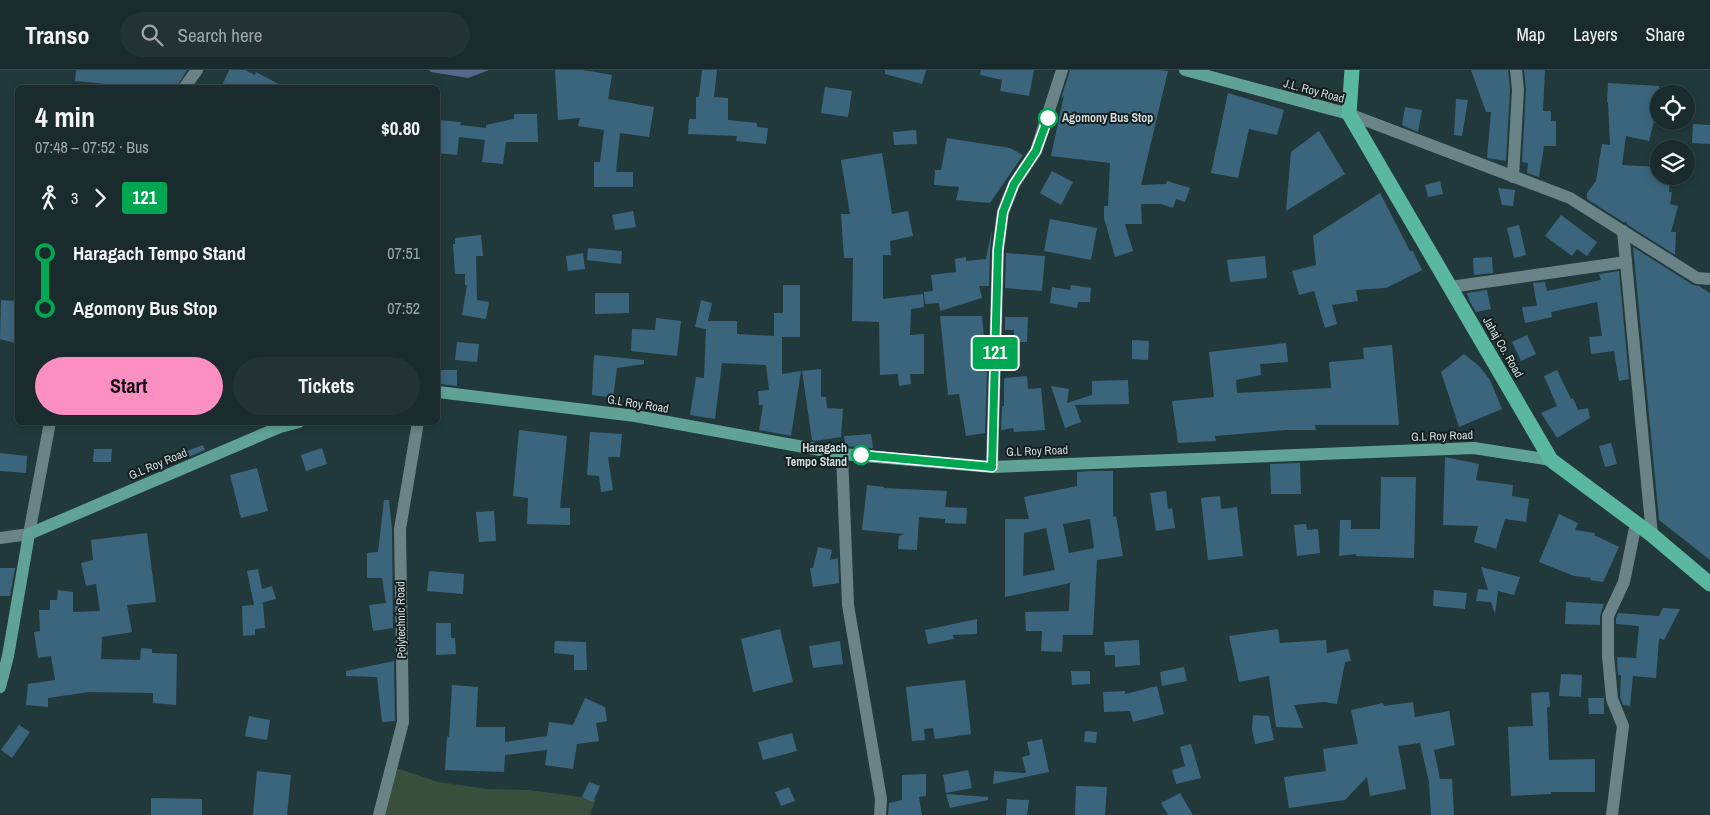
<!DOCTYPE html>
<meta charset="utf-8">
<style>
body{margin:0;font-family:"Archivo Narrow",sans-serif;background:#233335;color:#f1f3f6;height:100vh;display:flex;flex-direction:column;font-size:19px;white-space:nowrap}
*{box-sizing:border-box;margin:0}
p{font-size:16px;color:#9fa7aa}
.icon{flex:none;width:28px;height:28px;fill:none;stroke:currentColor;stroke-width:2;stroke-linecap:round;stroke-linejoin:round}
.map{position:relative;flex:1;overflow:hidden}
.panel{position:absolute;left:15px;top:15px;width:425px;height:340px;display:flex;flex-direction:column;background:#1a2b2d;border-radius:8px;box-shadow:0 2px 8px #0003,0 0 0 1px #384749}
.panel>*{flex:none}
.badge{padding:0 10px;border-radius:4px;font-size:18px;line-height:32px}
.buttons{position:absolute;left:1650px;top:15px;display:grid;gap:10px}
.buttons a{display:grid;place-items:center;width:45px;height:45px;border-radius:50%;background:#1a2b2d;box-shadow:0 2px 8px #0003,0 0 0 1px #384749;font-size:25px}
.map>.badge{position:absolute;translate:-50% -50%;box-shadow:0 0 0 2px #fff}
.legs{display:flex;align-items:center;gap:8px;height:55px;padding:0 20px;font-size:16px}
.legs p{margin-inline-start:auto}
.head{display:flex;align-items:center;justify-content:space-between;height:85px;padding:0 20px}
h1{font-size:28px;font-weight:700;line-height:38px}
.action{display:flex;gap:10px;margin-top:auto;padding:10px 20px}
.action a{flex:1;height:58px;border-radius:30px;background:#fc8fc2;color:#111;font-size:20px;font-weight:700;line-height:58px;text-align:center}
.action a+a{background:#233335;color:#f1f3f6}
ul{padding:0 20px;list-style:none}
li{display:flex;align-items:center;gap:18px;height:55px;font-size:19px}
li i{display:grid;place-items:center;width:8px;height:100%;margin:0 6px;background:currentColor}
li i::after{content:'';width:12px;height:12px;margin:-6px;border:4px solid;border-radius:50%;background:#1a2b2d}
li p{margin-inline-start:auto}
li:first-child i{background:linear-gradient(#0000 50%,currentColor 0)}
li:last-child i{background:linear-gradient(currentColor 50%,#0000 0)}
header{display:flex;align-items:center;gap:30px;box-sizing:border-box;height:70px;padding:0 25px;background:#1a2b2d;border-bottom:1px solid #384749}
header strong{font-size:24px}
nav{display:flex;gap:28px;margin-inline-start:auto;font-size:18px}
.search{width:350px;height:45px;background:#233335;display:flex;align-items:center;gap:12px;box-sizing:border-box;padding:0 18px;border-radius:28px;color:#9fa7aa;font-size:19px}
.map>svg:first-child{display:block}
</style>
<header>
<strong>Transo</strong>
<div class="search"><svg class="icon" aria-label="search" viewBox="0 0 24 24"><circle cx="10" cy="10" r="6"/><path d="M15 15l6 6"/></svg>Search here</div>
<nav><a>Map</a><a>Layers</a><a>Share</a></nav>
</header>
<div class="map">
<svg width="1710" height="745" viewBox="0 0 1710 745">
<rect width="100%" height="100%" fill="#22393c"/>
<path fill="#3a4e3c" d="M396 698 438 712 487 719 529 720 596 729 590 745H380Z"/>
<path fill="#56688b" d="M429 0H489L468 8 431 2Z"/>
<g fill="#3b657c" fill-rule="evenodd">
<path d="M76 0H187L176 18H106V14L75 11Z"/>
<path d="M229 0H245L255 5 256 2 286 18H221Z"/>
<path d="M555 0H583L612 5 608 29 654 37 649 67 620 63 616 102H633V117H594V92H600L604 60 578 56 580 48 558 50Z"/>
<path d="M702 0H717L714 27 728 28V50L757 53V57L768 58 766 74 736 71 737 66 688 64 689 49H696V27H699Z"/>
<path d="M885 0H926L922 14 885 4Z"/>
<path d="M981 0H1034L1029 26 1000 21 1002 10 980 5Z"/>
<path d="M1070 0H1159L1168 1 1141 115 1166 114 1167 111 1190 118 1185 132 1176 129 1173 138 1161 134H1141L1142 154H1125L1133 181 1115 187 1104 148V136H1108L1110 93 1051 86 1064 25 1061 29Z"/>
<path d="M1471 0H1508L1510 20 1506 91 1487 88 1491 42H1486Z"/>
<path d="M1524 0H1545L1543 41H1551V51H1556V76H1544L1539 107 1527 103 1528 93 1522 92 1526 20Z"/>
<path d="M1608 13 1659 16V43H1656L1649 71 1626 66 1622 95 1659 97V106H1670L1669 122H1672L1670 134 1678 136 1671 162H1676L1675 185 1628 155 1626 152H1623L1587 129V123L1596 111 1602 74 1610 75 1608 32H1607Z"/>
<path d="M825 17 852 21 848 47 821 43Z"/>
<path d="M1228 23 1284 40 1277 65 1249 59 1238 108 1211 103Z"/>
<path d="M1456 29 1468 30 1462 66 1454 65Z"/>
<path d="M1405 37 1422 40 1418 62 1402 55Z"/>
<path d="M514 44H537L538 72H506L503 94 482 92 485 70 459 67 457 85 438 83V50L461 52 460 55 486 58V55L514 49Z"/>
<path d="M1693 54 1710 55V74L1692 73Z"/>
<path d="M916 60 917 74 894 75 893 62Z"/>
<path d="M1319 61 1345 104 1286 141 1291 82Z"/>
<path d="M947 68 1010 78 1023 85 990 133 956 130 959 117 934 115 935 100H941Z"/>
<path d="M882 83 892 144 908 141 913 166 890 171 891 185H883V229L923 224 924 237 911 239 910 265 924 264V304H910L911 314 899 316 898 304 880 305 879 252 852 251 853 188H844L841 144H850L841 90Z"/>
<path d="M1052 101 1073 112 1061 135 1040 123Z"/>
<path d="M1440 111 1443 124 1428 127 1425 115Z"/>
<path d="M1498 118 1515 120 1513 136 1502 135Z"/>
<path d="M1380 123 1410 181H1413L1422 200 1386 218 1356 220 1358 231 1332 235 1337 254 1325 258 1314 221 1299 225 1292 201 1316 195 1313 166Z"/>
<path d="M633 141 636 157 615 160 612 145Z"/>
<path d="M1561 145 1597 172 1587 186 1577 179 1572 186 1545 166Z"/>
<path d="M1050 149 1097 158 1091 190 1044 181Z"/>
<path d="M1519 155 1526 185 1514 188 1507 158Z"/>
<path d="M992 160 990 180 989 216H979L982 228 940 241 939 233 925 234 924 222 933 221 931 205 956 202 955 189 966 187V191L986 189Z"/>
<path d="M481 165 483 186H476L477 230 489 232 486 249 462 245 467 215H465V204H455L453 174H455V168Z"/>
<path d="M1633 177 1693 215 1699 216 1710 223V490L1659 450Z"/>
<path d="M588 178 622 181 621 194 587 190Z"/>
<path d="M583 183 585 199 568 201 566 186Z"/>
<path d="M1006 183 1045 186 1042 221 1005 218Z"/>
<path d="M1265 186 1267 208 1230 212 1227 190Z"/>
<path d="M1492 187 1493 203 1474 205 1473 188Z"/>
<path d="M1619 201 1629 309 1619 311 1614 281 1591 284 1589 267 1602 266 1597 232 1551 242 1552 247 1525 253 1522 237 1537 236 1533 213 1545 212 1547 221 1601 210 1599 204Z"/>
<path d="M783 215H800V267H782V304L801 301 791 366 759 360 763 335H759L758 321 769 320 766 295 722 293 715 349 690 345 696 307 704 308 706 259 695 257 701 230 712 233 708 251H737V264L774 266V243H783Z"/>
<path d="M1071 215 1091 218 1090 232H1078L1077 238 1050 233 1052 217 1070 220Z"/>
<path d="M1487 220 1491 239 1476 242 1470 232 1467 223Z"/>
<path d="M595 223H629V243L595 244Z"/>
<path d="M1 230 18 231V274L0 269Z"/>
<path d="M940 246H982L987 301 985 363 966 366 959 324 948 325Z"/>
<path d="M1005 247H1028L1027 272H1014V260H1005Z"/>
<path d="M656 248 681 251 677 286 631 281 632 259 655 260Z"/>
<path d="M1527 265 1536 284 1521 291 1512 272Z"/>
<path d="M1132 270 1149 271 1148 290 1132 289Z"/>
<path d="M457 272 479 274 477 292 455 290Z"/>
<path d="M1286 273 1288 292 1260 294 1261 305 1236 310 1237 323 1331 318 1329 292 1364 289 1363 278 1392 275 1399 355H1315L1316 360H1286L1215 366 1216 371 1178 373 1172 331 1214 327 1209 282Z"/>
<path d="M1464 284 1480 297 1490 310 1502 339 1459 357 1441 302Z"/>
<path d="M594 285 644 290V294L617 298 613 328 592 325Z"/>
<path d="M821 299V327H826L827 338 843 339 841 367 815 371 812 370 802 301Z"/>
<path d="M440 300H457V316L440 314Z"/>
<path d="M1557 300 1571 329 1573 328 1578 340 1588 338 1590 348 1557 368 1541 343 1557 336 1544 306Z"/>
<path d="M1027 306 1028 319 1041 318 1045 360 1014 362 1013 358 1001 360 1002 336H1004V308Z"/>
<path d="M1128 310 1129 334 1075 335 1081 352 1065 358 1051 316 1069 319 1067 333 1092 325V311Z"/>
<path d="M519 360 567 366 560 438H570V455L527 454 528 428 513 426Z"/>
<path d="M590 362 622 364 620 387H608L613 420 601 422 599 406 587 405Z"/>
<path d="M871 364 873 378 845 376 844 366Z"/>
<path d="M1611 373 1617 394 1605 397 1599 376Z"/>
<path d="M203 375 205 380 186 388 184 382Z"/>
<path d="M322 378 327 394 306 401 301 385Z"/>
<path d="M94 379H112L111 392H93Z"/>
<path d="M0 383 27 386 26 403 0 401Z"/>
<path d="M1445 387 1479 394 1476 410 1513 415 1512 426 1529 429 1526 452 1505 449 1496 479 1474 472 1478 456 1443 455Z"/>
<path d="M1300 393 1301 424H1271L1270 394Z"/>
<path d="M257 398 268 441 241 448 230 405Z"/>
<path d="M1090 401H1113V447L1116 446 1123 486 1097 490 1093 565H1063L1062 582 1041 581 1042 561H1026L1025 542 1069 541 1070 513 1005 527V449H1029L1024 427 1077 416V402ZM1090 449 1094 478 1069 483 1063 454ZM1046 458 1055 500 1023 506 1024 463Z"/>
<path d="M1381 407H1416L1414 488 1356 486V484L1339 486 1340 450H1351V459H1380Z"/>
<path d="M867 415 884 417V418L947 421 945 437 967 438 966 454 945 453V449L919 447 917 480 898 479 899 466 904 464 862 460Z"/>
<path d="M1166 421 1168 439 1172 438 1175 458 1156 461 1150 423Z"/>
<path d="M1220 426 1221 439 1237 437 1243 486 1208 490 1201 428Z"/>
<path d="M384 430H389L392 459 393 558 373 561 369 535 386 533 382 508H367V483L378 482Z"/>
<path d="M494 441 496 471 479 472 476 442Z"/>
<path d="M1559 444 1578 453 1575 460 1595 463 1594 465 1619 477 1603 512 1590 510 1591 508 1574 506 1539 492Z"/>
<path d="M1306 454 1307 460 1318 459 1320 483 1297 486 1294 455Z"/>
<path d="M147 463 156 532 127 535 132 562 102 567 101 589 140 590 141 578 152 579V583L177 584 176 635 153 633V623L89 622 48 628V637L26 635 28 614 55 610 51 586 38 588 34 562 40 561 39 540H50V530H57L58 520 73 522V542L100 541 96 514 86 516 81 493 93 490 91 470Z"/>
<path d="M818 477 832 480 830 490 838 488 839 513 813 517 810 498H813Z"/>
<path d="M1481 497 1520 507 1514 525 1498 521 1495 544 1491 532 1476 531 1478 519 1488 520Z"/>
<path d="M0 498H15L10 526H0Z"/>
<path d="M258 499 262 519 272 516 276 529 257 534 263 533 265 558 255 559V565L243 566 242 536 254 535 247 501Z"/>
<path d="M429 501 464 504 463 524 427 521Z"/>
<path d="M1434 520 1467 523 1465 539 1433 536Z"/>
<path d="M1566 532 1604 534 1600 546V555L1565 554Z"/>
<path d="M1663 538 1680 539 1664 570 1659 568 1656 608 1633 606 1630 636 1623 635 1620 627 1621 605H1618L1617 587 1636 588 1639 556 1616 554V548L1618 543 1659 546Z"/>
<path d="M977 549V564L953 565 954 569 928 574 925 560Z"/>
<path d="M436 553H451V568H455L456 584 436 585Z"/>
<path d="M780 559 793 612 753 622 741 569Z"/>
<path d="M1278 559 1280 573 1326 570 1327 583 1348 579 1351 591 1345 592 1337 634 1324 632 1294 635 1303 658 1276 657 1269 606 1239 612 1229 566Z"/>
<path d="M1139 570 1140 595 1115 597V585H1105L1104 572Z"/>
<path d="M555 571 586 572 587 600H574V585L554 583Z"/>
<path d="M840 571 843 594 813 598 809 576Z"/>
<path d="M394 591 395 651 382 652 377 607 346 606V601Z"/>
<path d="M1184 597 1187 611 1162 616 1160 602Z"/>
<path d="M1071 601H1090V614L1072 615Z"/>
<path d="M1561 604 1582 605 1581 627 1559 626Z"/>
<path d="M965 610 971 664 935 669 933 658 924 659 925 670 912 671 906 617Z"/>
<path d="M452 615 478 617 476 657H505V672L547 666 549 652 573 655 585 628 605 637 607 651 596 653 599 671 577 674 573 699 545 695 547 680 505 685 504 702 445 700 447 666 449 667Z"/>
<path d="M1157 616 1164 644 1133 652 1130 641 1104 642 1103 622 1125 621V624Z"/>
<path d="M1549 622 1550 637H1547L1549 690 1595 689V722H1551V724L1511 726 1508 657 1533 656 1531 623Z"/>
<path d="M1588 628H1604V644H1589Z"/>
<path d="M1413 632 1415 647 1449 641 1455 675 1434 680 1440 709H1452L1454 745H1431L1429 712 1420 673 1398 676 1406 719 1370 726 1367 707 1345 730 1289 738 1284 707 1326 701 1323 679 1358 674 1351 640 1383 633 1384 636Z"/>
<path d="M1253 645 1269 646 1274 670 1255 674 1252 659Z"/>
<path d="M249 646 270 650 267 670 245 666Z"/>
<path d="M19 655 30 662 12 688 1 680Z"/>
<path d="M1085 661 1097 662 1096 673 1084 672Z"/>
<path d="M792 663 797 681 763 690 758 672Z"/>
<path d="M1042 669 1049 702 993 714 994 701 1026 703 1022 687 1030 685 1027 672Z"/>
<path d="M1191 674 1201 708 1176 714 1172 700 1185 696 1180 677Z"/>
<path d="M968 700 972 718 946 723 943 705Z"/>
<path d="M257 701 291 705 287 745H253Z"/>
<path d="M926 704V726L919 727 922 745H888L889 733 902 730V705Z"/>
<path d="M589 712 600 716 593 732 582 727Z"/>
<path d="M1076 716 1107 717 1105 745H1075Z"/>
<path d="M789 717 795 731 781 736 775 722Z"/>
<path d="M1180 723 1193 745H1168L1161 733Z"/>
<path d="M946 724 988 727V730L950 738Z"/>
<path d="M151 728 202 729V745H151Z"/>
<path d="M1007 729 1029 730 1027 745H1006Z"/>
</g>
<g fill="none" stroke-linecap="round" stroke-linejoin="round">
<g stroke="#6a8386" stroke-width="12">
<path d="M184 18 197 0"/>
<path d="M1349 44 1570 128 1697 208 1710 209"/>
<path d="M1513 107 1518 20 1516 0"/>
<path d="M1623 161 1652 465"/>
<path d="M1450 217 1626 192"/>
<path d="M842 384 848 535 881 729 880 745"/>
<path d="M992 397 998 180 1003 142 1014 114 1036 81 1062 0"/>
<path d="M0 468 29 464 50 352"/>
<path d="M379 745 403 652 400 459 418 352"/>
<path d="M1612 745 1623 656 1612 629 1608 586V546L1624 512 1636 453"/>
</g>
<g stroke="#60a396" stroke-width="12">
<path d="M1185 0 1349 44"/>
<path d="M438 322 635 346 842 384 992 397 1474 378 1551 390"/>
<path d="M0 617 8 586 29 464 280 357 299 352"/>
</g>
<path stroke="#5ab8a1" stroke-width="15" d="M1352 0 1349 44 1551 390 1652 465 1710 514"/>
</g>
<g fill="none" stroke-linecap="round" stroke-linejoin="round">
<defs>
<path id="line-1" d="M861 385 992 397 998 180 1003 142 1014 114 1036 81 1048 48"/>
</defs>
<use href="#line-1" stroke="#fff" stroke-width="11"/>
<use href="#line-1" stroke="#00a651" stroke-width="8"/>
</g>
<g fill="#fff" stroke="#00a651" stroke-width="2.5">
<circle cx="1048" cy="48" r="9"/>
<circle cx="861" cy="385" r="9"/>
</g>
<g text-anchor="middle" stroke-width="4" stroke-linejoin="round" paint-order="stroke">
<g font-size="12" fill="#d1dee0" stroke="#141e1f">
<text transform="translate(1314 21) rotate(15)" y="4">J.L. Roy Road</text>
<text transform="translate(1503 277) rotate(60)" y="4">Jahaj Co. Road</text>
<text transform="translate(638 334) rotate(9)" y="4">G.L Roy Road</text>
<text transform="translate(1442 366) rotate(-2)" y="4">G.L Roy Road</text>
<text transform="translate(1037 381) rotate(-2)" y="4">G.L Roy Road</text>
<text transform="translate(158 394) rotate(-23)" y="4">G.L Roy Road</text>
<text transform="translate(401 550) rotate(-91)" y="4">Polytechnic Road</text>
</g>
<g font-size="12" font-weight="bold" fill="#d1dee0" stroke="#141e1f" text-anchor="start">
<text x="1062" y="52">Agomony Bus Stop</text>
<text x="847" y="382" text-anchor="end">Haragach<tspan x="847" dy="14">Tempo Stand</tspan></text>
</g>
</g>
</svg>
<div class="buttons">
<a><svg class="icon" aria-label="locate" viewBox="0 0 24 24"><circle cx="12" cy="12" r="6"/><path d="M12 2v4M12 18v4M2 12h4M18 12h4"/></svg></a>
<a><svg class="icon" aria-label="layers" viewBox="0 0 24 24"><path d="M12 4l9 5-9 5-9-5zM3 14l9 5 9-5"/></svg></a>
</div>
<b class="badge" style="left:995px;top:283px;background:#00a651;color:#fff">121</b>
<section class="panel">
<div class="head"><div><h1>4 min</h1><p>07:48 – 07:52 · Bus</p></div><b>$0.80</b></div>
<div class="legs"><svg class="icon" aria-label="walk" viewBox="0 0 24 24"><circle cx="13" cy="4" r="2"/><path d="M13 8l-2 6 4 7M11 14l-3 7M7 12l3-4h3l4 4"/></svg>3<svg class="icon" aria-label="forward" viewBox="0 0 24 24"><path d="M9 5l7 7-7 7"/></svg><b class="badge" style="background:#00a651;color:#fff">121</b></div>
<ul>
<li><i style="color:#00a651"></i><b>Haragach Tempo Stand</b><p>07:51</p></li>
<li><i style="color:#00a651"></i><b>Agomony Bus Stop</b><p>07:52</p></li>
</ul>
<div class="action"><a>Start</a><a>Tickets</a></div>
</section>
</div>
